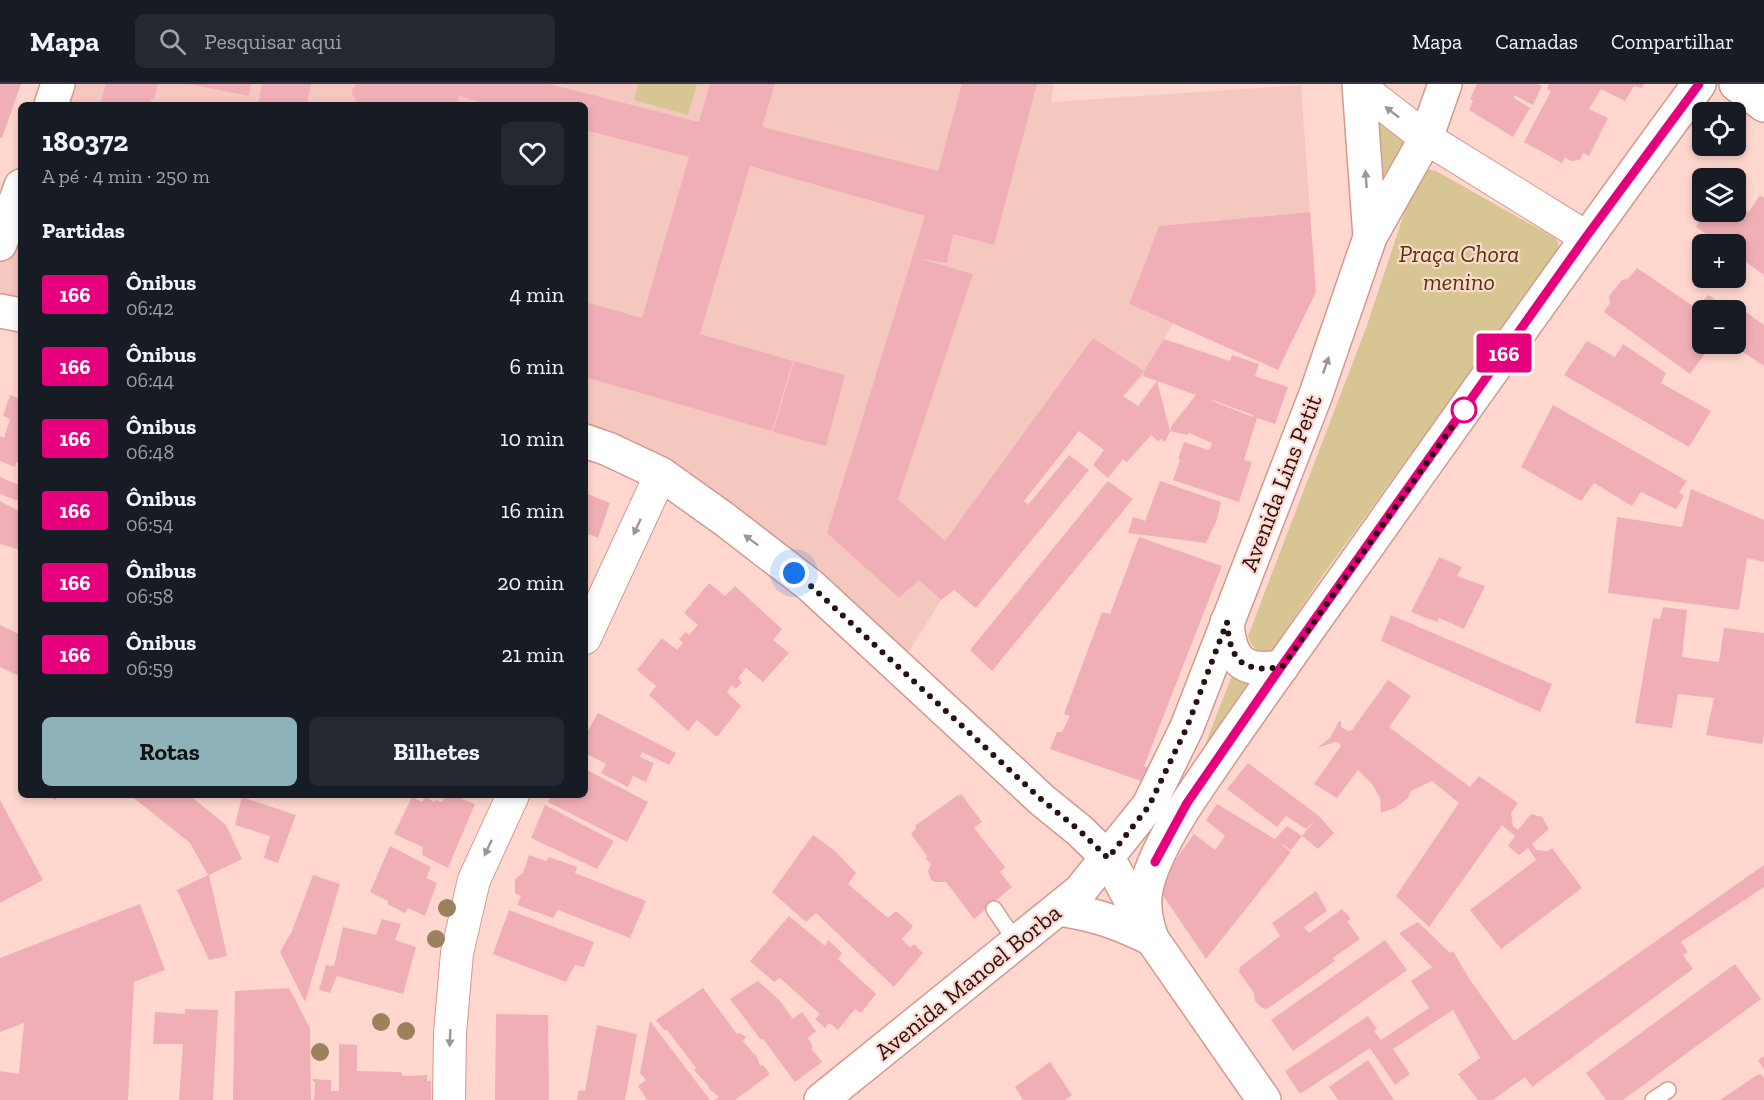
<!DOCTYPE html>
<html lang="pt">
<meta charset="utf-8">
<style>
body{margin:0;font-family:"Zilla Slab",serif;background:#242831;color:#f1f3f6;height:100vh;display:flex;flex-direction:column;font-size:22px;white-space:nowrap}
*{box-sizing:border-box;margin:0}
p{font-size:20px;color:#9ea1a6}
.icon{flex:none;width:33px;height:33px;fill:none;stroke:currentColor;stroke-width:2;stroke-linecap:round;stroke-linejoin:round}
.map{position:relative;flex:1;overflow:hidden}
.drawer{position:absolute;left:18px;top:18px;width:570px;height:696px;display:flex;flex-direction:column;background:#171b24;border-radius:9px;box-shadow:0 3px 9px #0003}
.drawer>*{flex:none}
.badge{padding:0 12px;border-radius:4px;font-size:21px;line-height:39px}
.tools{position:absolute;left:1692px;top:18px;display:grid;gap:12px}
.tools a{display:grid;place-items:center;width:54px;height:54px;border-radius:9px;background:#171b24;box-shadow:0 3px 9px #0003;font-size:30px}
.you{position:absolute;width:30px;height:30px;margin:-15px;border:4px solid #fff;border-radius:50%;background:#1a73e8;box-shadow:0 0 0 9px #1a73e833}
.map>.badge{position:absolute;translate:-50% -50%;box-shadow:0 0 0 3px #fff}
h2{padding:0 24px;font-size:22px;line-height:54px}
.round{display:grid;place-items:center;flex:none;width:63px;height:63px;border-radius:9px;background:#242831}
.head{display:flex;align-items:center;justify-content:space-between;height:102px;padding:0 24px}
h1{font-size:28px;font-weight:800;line-height:45px}
.button{display:flex;gap:12px;margin-top:auto;padding:12px 24px}
.button a{flex:1;height:69px;border-radius:9px;background:#8eb2b9;color:#111;font-size:24px;font-weight:800;line-height:69px;text-align:center}
.button a+a{background:#242831;color:#f1f3f6}
ul{padding:0;list-style:none}
li{display:flex;align-items:center;gap:18px;height:72px;padding:0 24px}
li div{flex:1}
li b{display:block;font-size:22px}
li em{font-style:normal}
li .badge{min-width:66px;font-weight:700;text-align:center}
header{display:flex;align-items:center;gap:36px;box-sizing:border-box;height:84px;padding:0 30px;background:#171b24;border-bottom:2px solid #363941}
header strong{font-size:28px}
nav{display:flex;gap:33px;margin-inline-start:auto;font-size:21px}
.search{width:420px;height:54px;background:#242831;display:flex;align-items:center;gap:15px;box-sizing:border-box;padding:0 21px;border-radius:9px;color:#9ea1a6;font-size:22px}
.map>svg:first-child{display:block}
</style>
<header>
<strong>Mapa</strong>
<div class="search"><svg class="icon" aria-label="search" viewBox="0 0 24 24"><circle cx="10" cy="10" r="6"/><path d="M15 15l6 6"/></svg>Pesquisar aqui</div>
<nav><a>Mapa</a><a>Camadas</a><a>Compartilhar</a></nav>
</header>
<div class="map">
<svg width="1764" height="1016" viewBox="0 0 1764 1016">
<rect width="100%" height="100%" fill="#ffd7cf"/>
<g fill="#f5c8bf">
<path d="M58 0H1054L1051 18 1301 1 1310 128 1159 142 1129 220 1173 240 1143 292 1123 313 1079 347 954 506 941 516 899 584 811 502 585 357V21H51Z"/>
<path d="M21 102V231L0 227V160Z"/>
</g>
<g fill="#d7c694">
<path d="M638 0H697L688 31 634 16Z"/>
<path d="M1376 25 1416 50 1381 101Z"/>
<path d="M1426 85 1436 87 1555 154 1558 158 1559 166 1325 488 1272 566C1261 572 1251 564 1248 552L1366 244 1414 100Z"/>
<path d="M1234 586 1257 599 1190 692 1203 666Z"/>
</g>
<g fill="#f0afb6" fill-rule="evenodd">
<path d="M0 0H21L2 54 0 53Z"/>
<path d="M106 0H158L154 15H151L150 21H100Z"/>
<path d="M189 0H251L249 12Z"/>
<path d="M262 0H311L307 21H258Z"/>
<path d="M356 0H549L699 38 710 0H775L762 43 938 87 962 0H1037L994 161 953 150 947 179 917 174 973 190 898 415 945 457 1093 254 1144 287 1123 312 1138 322 1157 297 1170 347 1172 341 1196 311 1143 292 1144 287 1164 255 1230 277 1232 271 1259 280 1255 292 1288 303 1275 340 1257 334 1244 376 1252 378 1239 418 1173 396 1180 376 1178 375 1184 358 1208 366 1211 363 1212 359 1189 349 1187 351 1170 347 1165 358 1161 355 1158 357 1151 351 1127 378 1123 375 1108 394 1093 381 1104 366 1079 347 1024 417 1028 421 1069 371 1089 386 976 524 954 506 941 516 919 496 899 514 827 449 925 132 750 82 700 250 793 277 772 347 585 293V218L642 234 689 73 585 46V21H491L459 12 457 21H360L352 11V6ZM1212 316 1253 331V333L1212 317Z"/>
<path d="M1477 0H1537L1542 2 1533 21 1514 11V14L1530 24 1513 53 1469 26 1473 17 1470 15Z"/>
<path d="M1549 0H1644L1642 4 1634 2 1625 17 1601 5 1589 25 1608 34 1589 72 1583 69 1580 76 1571 77 1565 73 1562 79 1524 58 1551 7 1547 5Z"/>
<path d="M1760 111 1764 114V191L1736 171V160H1721L1696 143 1706 128H1736V119L1749 128Z"/>
<path d="M1310 128 1316 208 1278 286 1129 220 1159 142Z"/>
<path d="M1637 184 1696 224 1708 211 1733 226H1702V260H1712L1690 290 1604 228 1610 219 1609 212 1622 196 1628 195Z"/>
<path d="M1743 226 1764 241V282L1731 260H1736V236Z"/>
<path d="M1587 257 1615 273 1623 260 1666 289 1661 299 1711 327 1689 363 1564 291Z"/>
<path d="M794 277 845 291 826 362 773 348Z"/>
<path d="M10 311 21 315V380L16 378 15 383 0 377V352L4 354 10 335 3 332Z"/>
<path d="M1553 321 1687 397 1679 408 1684 412 1676 425 1641 408 1632 422 1594 399 1581 417 1521 383Z"/>
<path d="M0 393 21 402V418L0 410Z"/>
<path d="M1108 397 1133 415 992 587 970 566Z"/>
<path d="M1160 397 1221 418 1216 438 1206 459 1128 449 1133 433 1145 437Z"/>
<path d="M1691 405 1764 436V478L1747 474 1739 526 1608 509 1617 433 1682 443Z"/>
<path d="M585 409 610 419 598 454 589 450 585 462Z"/>
<path d="M0 417 21 428V466L0 460Z"/>
<path d="M1139 453 1222 482 1144 682 1149 684 1144 698 1050 665 1057 648H1062L1070 632 1064 630 1102 528 1110 530Z"/>
<path d="M1439 473 1462 483 1457 492 1485 502 1464 545 1439 534 1437 538 1411 528Z"/>
<path d="M709 499 725 512 735 502 782 545 773 556 789 569 763 598 746 584 738 594 742 598 736 605 732 601 727 608 741 622 717 653 697 636 688 647 649 611 656 602 637 586 662 554 677 566 683 559 679 555 686 548 689 551 698 541 684 529Z"/>
<path d="M1663 523 1687 526 1682 573 1719 578 1724 544 1764 549V651L1762 660 1706 651 1714 614 1678 610 1672 644 1635 639 1653 534 1660 535Z"/>
<path d="M1391 531 1552 600 1540 628 1381 557Z"/>
<path d="M0 541 21 551V593L0 583Z"/>
<path d="M1388 596 1411 612 1389 643 1470 703 1479 692 1518 719 1511 729 1513 742 1518 746 1531 730 1542 733 1549 745 1532 760 1536 766 1548 767 1552 764 1582 804 1501 865 1470 826 1536 776 1528 764 1519 771 1508 762 1515 752 1502 741 1429 843 1396 812 1459 719 1432 697 1411 707 1408 714 1395 724 1383 728H1381L1380 714 1372 700 1358 686 1337 714 1314 700 1341 662 1339 659 1335 658 1317 664 1330 654 1339 637H1341V643L1348 647 1352 646Z"/>
<path d="M598 629 676 669 669 681 642 668 640 673 654 679 646 698 633 692 628 703 601 689 606 680 585 669V652Z"/>
<path d="M1248 679 1319 732 1334 749 1318 765 1302 752 1315 736 1306 745 1286 732 1277 743 1227 705Z"/>
<path d="M585 685 648 718 627 758 548 718 552 711H585Z"/>
<path d="M961 710 982 738 974 744 1005 783 1000 788 1012 803 974 835 946 798H935L931 796 928 787 931 780 926 775 927 772 911 750 916 744 915 742 958 711 960 712Z"/>
<path d="M51 711H64L54 716Z"/>
<path d="M130 711H189L226 741 242 775 209 791 227 872 209 876 177 806 208 791 190 759Z"/>
<path d="M446 711H452L475 720 448 784 422 771 423 763 394 750 412 713 422 718 426 713 434 718 436 716 442 718Z"/>
<path d="M242 713 296 731 278 779 264 774 270 752 235 741Z"/>
<path d="M0 716 43 796 0 819Z"/>
<path d="M1217 720 1275 755 1287 742 1302 752 1291 766 1279 758 1291 768 1206 875 1162 810 1161 796 1194 750 1215 766 1225 752 1206 736Z"/>
<path d="M545 721 614 757 597 785 531 754Z"/>
<path d="M813 751 835 767 856 789 848 800 888 834 896 827 913 842 902 855 910 864 914 860 923 869 894 903 816 829 806 838 772 808Z"/>
<path d="M390 762 431 783 426 794 437 799 425 832 408 824 405 829 387 820 388 817 370 808Z"/>
<path d="M529 771 546 777 549 773 577 783 575 789 646 817 630 854 558 826 553 834 517 821 521 812 515 809V795L523 789Z"/>
<path d="M1764 781V803L1681 858 1688 868 1683 871 1693 885 1532 1003 1525 993 1493 1016H1478L1458 990 1480 974 1453 926 1393 965 1410 990 1395 1001 1370 964 1300 1010 1285 987 1368 932 1377 945 1374 947 1381 956 1429 924 1411 897 1432 883 1399 849 1418 838 1450 869 1453 867 1470 896 1514 957Z"/>
<path d="M313 791 340 800 305 918 280 868 292 847Z"/>
<path d="M1316 807 1327 827 1304 843 1309 849 1342 825 1351 835 1347 837 1360 855 1333 874 1335 877 1267 925 1262 924 1255 917 1254 909 1239 888 1240 883 1280 852 1272 839Z"/>
<path d="M140 820 165 886 134 898 128 1016H0V987L19 990 24 939 0 948V874Z"/>
<path d="M509 826 594 858 584 883 575 881 566 898 493 870Z"/>
<path d="M789 832 825 862 828 856 842 869 838 875 876 910 861 929 855 925 838 946 829 939 825 944 815 935 820 930 780 894 774 898 750 877Z"/>
<path d="M382 835 401 840 395 856 416 863 403 910 337 892 330 909 319 906 326 881 334 882 343 843 376 851Z"/>
<path d="M1385 856 1407 886 1293 967 1271 936Z"/>
<path d="M1735 880 1761 915 1623 1016H1606L1586 989Z"/>
<path d="M758 897 781 918 793 935 802 928 816 947 808 954 813 963 811 964 822 978 795 998 763 955 761 956 730 915Z"/>
<path d="M289 904 310 944 311 1016H233L235 907Z"/>
<path d="M703 904 737 950 740 949 746 953 743 957 755 971V969L760 982 763 981 770 990 735 1016H714L719 1013 708 1004 709 1003 694 986 696 984 667 946H664L656 936Z"/>
<path d="M185 925 218 926 213 1016H179L183 960H153L155 928 185 930Z"/>
<path d="M496 930 548 931 549 1016H495Z"/>
<path d="M650 937 710 1016H647L638 1002 646 996 640 989Z"/>
<path d="M597 941 637 950 625 1016H577L579 1006 585 1007Z"/>
<path d="M339 960 357 961V987L401 988 403 992 427 991V997H431V1016H314L315 998 313 997V995L331 996V1007H339Z"/>
<path d="M1764 972V985L1758 976Z"/>
<path d="M1368 976 1394 1016H1338L1329 1003Z"/>
<path d="M1050 978 1072 1011 1065 1016H1023L1015 1003Z"/>
<path d="M1761 990 1764 994V1016H1720L1757 991Z"/>
</g>
<g fill="none" stroke-linecap="round" stroke-linejoin="round">
<defs>
<g id="lane">
<path d="M994 825 1017 859"/>
<path d="M1653 1016 1668 1006"/>
</g>
<g id="street">
<path d="M1359 2 1426 54 1586 153"/>
<path d="M585 554 661 390"/>
<path d="M449 1016 450 949 457 869 474 796 513 711"/>
</g>
<g id="secondary">
<path d="M1736 0 1764 21"/>
<path d="M51 21 58 0"/>
<path d="M1370 153 1426 54 1445 0"/>
<path d="M0 160 21 102"/>
<path d="M0 227 21 231"/>
<path d="M585 357 608 365 661 390 724 435 811 502 1013 689 1042 716 1079 746 1108 774 1152 855 1264 1016"/>
<path d="M1227 538C1230 577 1242 589 1282 583"/>
<path d="M1059 825C1097 831 1117 838 1152 855"/>
<path d="M1152 855C1142 827 1142 808 1154 780 1171 739 1199 702 1224 665 1260 613 1297 561 1334 509 1455 339 1575 168 1699 0"/>
<path d="M821 1016 1080 807 1149 721 1187 643 1316 310 1370 153 1359 0"/>
</g>
</defs>
<use href="#lane" stroke="#d6988c" stroke-width="18"/>
<use href="#street" stroke="#d6988c" stroke-width="34"/>
<use href="#secondary" stroke="#d6988c" stroke-width="36"/>
<use href="#lane" stroke="#fff" stroke-width="15"/>
<use href="#street" stroke="#fff" stroke-width="32"/>
<use href="#secondary" stroke="#fff" stroke-width="33"/>
</g>
<g fill="#9c815d">
<circle cx="447" cy="824" r="9"/>
<circle cx="436" cy="855" r="9"/>
<circle cx="381" cy="938" r="9"/>
<circle cx="406" cy="947" r="9"/>
<circle cx="320" cy="968" r="9"/>
</g>
<defs><path id="oneway-solid" d="M-6-.8H1V-3.2L6.5 0L1 3.2V.8H-6Z" transform="scale(1.5)"/></defs>
<g fill="#9f9593">
<use href="#oneway-solid" transform="translate(1392 28) rotate(-142)"/>
<use href="#oneway-solid" transform="translate(1366 95) rotate(-94)"/>
<use href="#oneway-solid" transform="translate(1326 281) rotate(-71)"/>
<use href="#oneway-solid" transform="translate(637 443) rotate(115)"/>
<use href="#oneway-solid" transform="translate(751 456) rotate(-143)"/>
<use href="#oneway-solid" transform="translate(488 764) rotate(115)"/>
<use href="#oneway-solid" transform="translate(450 954) rotate(92)"/>
</g>
<g fill="none" stroke-linecap="round" stroke-linejoin="round">
<defs>
<path id="line" d="M1155 778 1187 719 1276 590 1586 153 1699 0"/>
</defs>
<use href="#line" stroke="#fff" stroke-width="14"/>
<use href="#line" stroke="#e6007e" stroke-width="9"/>
<path stroke="#29130f" stroke-width="6" stroke-dasharray="0 10.8" d="M794 489 811 502 1042 716 1079 746 1108 774 1149 722 1187 643 1227 538C1230 577 1242 589 1282 583L1464 326"/>
</g>
<circle fill="#fff" stroke="#e6007e" stroke-width="3" cx="1464" cy="326" r="12"/>
<g text-anchor="middle" stroke-width="4.5" stroke-linejoin="round" paint-order="stroke">
<g font-size="24" font-style="italic" fill="#4b3b00" stroke="#ffd7cf">
<text x="1459" y="178">Praça Chora<tspan x="1459" dy="28">menino</tspan></text>
</g>
<g font-size="24" fill="#29130f" stroke="#ffd7cf">
<text transform="translate(1281 399) rotate(-69)" y="8">Avenida Lins Petit</text>
<text transform="translate(968 898) rotate(-39)" y="8">Avenida Manoel Borba</text>
</g>
</g>
</svg>
<div class="tools">
<a><svg class="icon" aria-label="locate" viewBox="0 0 24 24"><circle cx="12" cy="12" r="6"/><path d="M12 2v4M12 18v4M2 12h4M18 12h4"/></svg></a>
<a><svg class="icon" aria-label="layers" viewBox="0 0 24 24"><path d="M12 4l9 5-9 5-9-5zM3 14l9 5 9-5"/></svg></a>
<a>+</a>
<a>−</a>
</div>
<div class="you" style="left:794px;top:489px"></div>
<b class="badge" style="left:1504px;top:269px;background:#e6007e;color:#fff">166</b>
<section class="drawer">
<div class="head"><div><h1>180372</h1><p>A pé · 4 min · 250 m</p></div><a class="round"><svg class="icon" aria-label="heart" viewBox="0 0 24 24"><path d="M12 20l-8-8c-3-5 5-10 8-4 3-6 11-1 8 4z"/></svg></a></div>
<h2>Partidas</h2>
<ul>
<li><span class="badge" style="background:#e6007e;color:#fff">166</span><div><b>Ônibus</b><p>06:42</p></div><em>4 min</em></li>
<li><span class="badge" style="background:#e6007e;color:#fff">166</span><div><b>Ônibus</b><p>06:44</p></div><em>6 min</em></li>
<li><span class="badge" style="background:#e6007e;color:#fff">166</span><div><b>Ônibus</b><p>06:48</p></div><em>10 min</em></li>
<li><span class="badge" style="background:#e6007e;color:#fff">166</span><div><b>Ônibus</b><p>06:54</p></div><em>16 min</em></li>
<li><span class="badge" style="background:#e6007e;color:#fff">166</span><div><b>Ônibus</b><p>06:58</p></div><em>20 min</em></li>
<li><span class="badge" style="background:#e6007e;color:#fff">166</span><div><b>Ônibus</b><p>06:59</p></div><em>21 min</em></li>
</ul>
<div class="button"><a>Rotas</a><a>Bilhetes</a></div>
</section>
</div>
